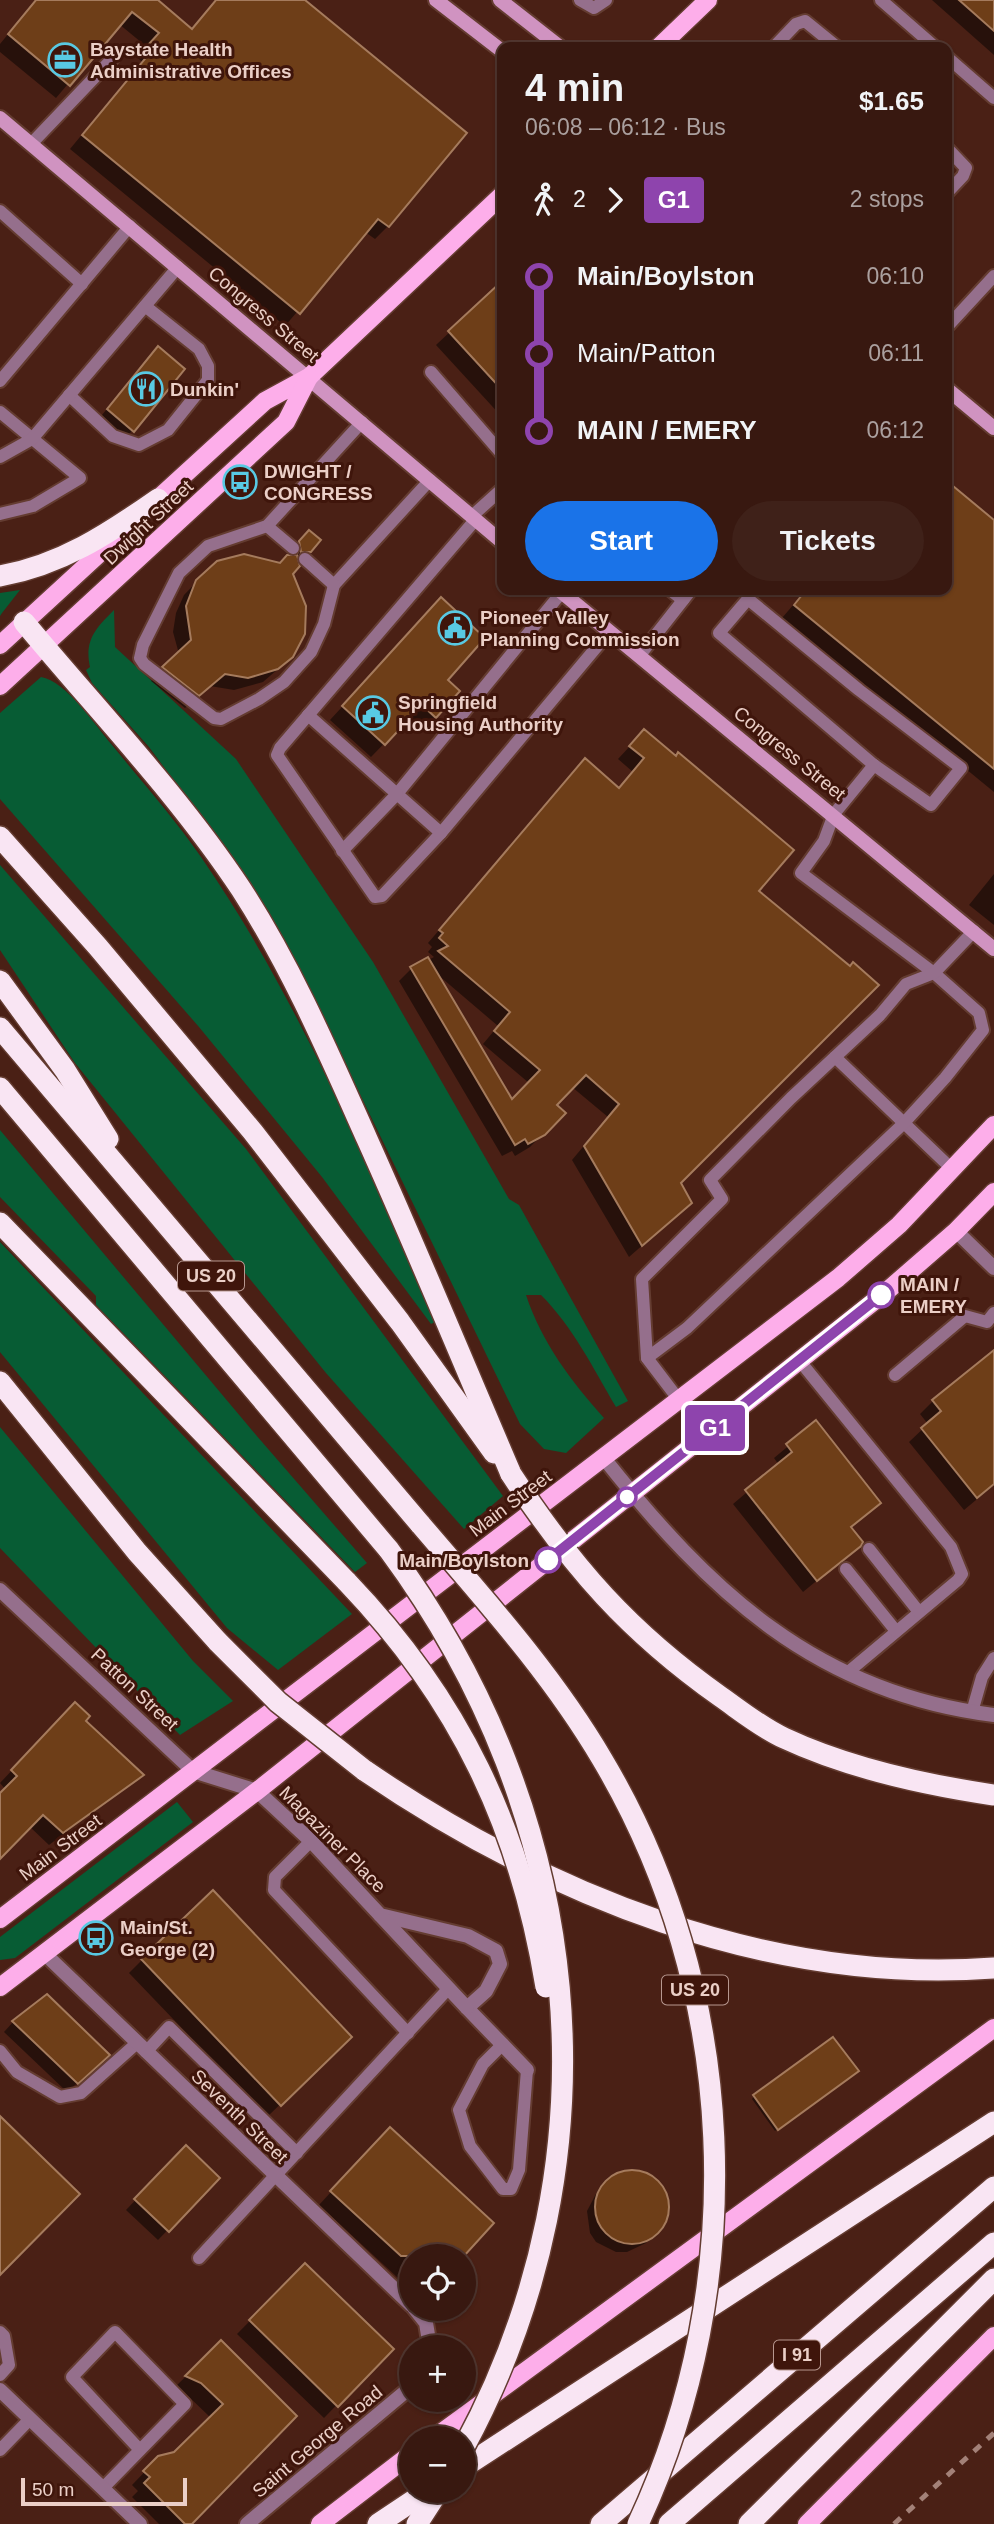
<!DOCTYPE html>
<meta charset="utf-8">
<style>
body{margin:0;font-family:Arial,sans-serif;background:#3f2119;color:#f1f3f6;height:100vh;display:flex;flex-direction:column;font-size:26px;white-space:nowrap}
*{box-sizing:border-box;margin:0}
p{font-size:23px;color:#aba09f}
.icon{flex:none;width:38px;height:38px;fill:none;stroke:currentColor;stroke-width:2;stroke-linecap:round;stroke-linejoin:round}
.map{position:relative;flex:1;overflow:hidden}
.details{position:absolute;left:497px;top:42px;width:455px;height:553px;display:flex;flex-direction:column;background:#381810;border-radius:14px;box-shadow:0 2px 5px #0004,0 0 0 2px #523730}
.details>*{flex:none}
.badge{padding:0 14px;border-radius:5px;font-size:24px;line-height:46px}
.buttons{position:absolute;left:399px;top:2244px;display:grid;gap:14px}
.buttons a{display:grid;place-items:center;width:77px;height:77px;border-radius:50%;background:#381810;box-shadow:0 2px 5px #0004,0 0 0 2px #523730;font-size:35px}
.scale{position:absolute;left:21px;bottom:18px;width:166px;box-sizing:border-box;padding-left:7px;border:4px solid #ebcfc7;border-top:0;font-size:19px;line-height:24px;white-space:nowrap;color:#ebcfc7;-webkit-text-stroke:5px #3f150b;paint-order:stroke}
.map>.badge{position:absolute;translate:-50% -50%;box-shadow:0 0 0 4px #fff}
.legs{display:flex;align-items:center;gap:10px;height:77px;padding:0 28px;font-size:23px}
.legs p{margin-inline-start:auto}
.overview{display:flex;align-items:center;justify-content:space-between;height:119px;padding:0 28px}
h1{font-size:38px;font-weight:700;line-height:52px}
.button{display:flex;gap:14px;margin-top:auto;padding:14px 28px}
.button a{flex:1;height:80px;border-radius:42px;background:#1a73e8;color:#fff;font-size:28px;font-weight:700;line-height:80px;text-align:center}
.button a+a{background:#3f2119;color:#f1f3f6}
ul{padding:0 28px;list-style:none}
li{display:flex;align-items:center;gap:24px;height:77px;font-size:26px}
li i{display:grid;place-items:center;width:10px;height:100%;margin:0 9px;background:currentColor}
li i::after{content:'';width:18px;height:18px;margin:-9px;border:5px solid;border-radius:50%;background:#381810}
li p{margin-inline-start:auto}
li:first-child i{background:linear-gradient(#0000 50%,currentColor 0)}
li:last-child i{background:linear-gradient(currentColor 50%,#0000 0)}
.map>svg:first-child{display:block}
</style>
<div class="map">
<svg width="994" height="2524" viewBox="0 0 994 2524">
<rect width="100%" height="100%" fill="#4a2015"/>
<g fill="#075c34">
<path d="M20 590 2 613 0 616V593Z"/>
<path d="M114 610 115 647 236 759 373 962 509 1199 519 1205 628 1401 616 1407C593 1368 573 1327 541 1295H526C542 1343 571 1381 604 1418L566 1453 544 1449 520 1424 290 950 234 861 149 747 92 683 86 670 90 667C84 640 96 628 114 610Z"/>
<path d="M41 677C66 681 95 725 112 745 142 782 174 818 201 857 298 997 368 1166 437 1321L431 1324 322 1177 199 1027 0 799V713Z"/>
<path d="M0 865 246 1149 503 1496 464 1529 326 1373 75 1063 0 950Z"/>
<path d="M0 1130 256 1435 367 1563 355 1572 96 1305V1296L0 1197Z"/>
<path d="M0 1242 352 1614 278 1670 227 1628 0 1352Z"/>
<path d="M0 1427 193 1661 233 1701 180 1735 0 1548Z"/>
<path d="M177 1802 193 1822 15 1958 0 1960V1937Z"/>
</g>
<g fill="#0007" fill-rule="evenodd">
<path d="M36 0H155L191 31 216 0H303L464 133 388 226 375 239 365 232 285 326 70 149 142 62 138 58 147 47 119 24 56 98 0 52V44Z"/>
<path d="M932 0H994V55Z"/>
<path d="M502 283V417L436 345Z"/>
<path d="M148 358 133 430 123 440 98 420Z"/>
<path d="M947 483 994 522V792L782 618 806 590H947Z"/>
<path d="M309 532 310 551 291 574 301 595 306 620 299 644 278 669 263 682 234 690 210 686 185 708 151 681 179 654 173 632 176 613 184 595 211 567 280 565Z"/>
<path d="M428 613 435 717 422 730 409 718 371 757 330 720Z"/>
<path d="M644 731 756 891 679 1182 677 1215 629 1257 572 1160 608 1117 572 1087 554 1105 563 1113 530 1147 515 1156 512 1151 502 1156 399 981 411 969 434 957 428 952 432 947 428 943 585 760 618 789 633 772 618 759ZM437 974 498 1026 483 1044 529 1083 511 1101Z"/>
<path d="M994 874V925L969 905Z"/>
<path d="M994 1365V1485L964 1510 909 1442 928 1424 920 1414 933 1401Z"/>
<path d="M816 1423 879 1503 850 1528 860 1545 803 1592 733 1504 779 1465 774 1458Z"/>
<path d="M62 1717 84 1721 142 1775 49 1845 29 1826 0 1856V1796L6 1790 0 1783Z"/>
<path d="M142 1960 337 2050 267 2117 129 1973Z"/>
<path d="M13 2022 98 2065 67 2092 4 2032Z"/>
<path d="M854 2074 775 2131 752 2099 754 2096Z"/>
<path d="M377 2142 411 2256V2290L319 2205Z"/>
<path d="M186 2147 218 2178 158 2240 126 2210Z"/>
<path d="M639 2172 649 2176 661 2187 667 2205 666 2214 646 2243 627 2252H616L596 2242 590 2233 587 2211 597 2192 608 2182 617 2175Z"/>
<path d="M305 2265 391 2349 324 2418 237 2334Z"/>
<path d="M221 2342 294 2416 189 2524H159L132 2497 138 2491 132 2485 158 2458 175 2453 211 2418 188 2396 173 2389Z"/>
</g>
<g fill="#6e3e18" stroke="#a57b5d" stroke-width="2">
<path d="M36 0H158L192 29 216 0H305L467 133 389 227 378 219 300 314 82 135 154 48 149 44 159 33 132 12 70 86 8 34Z"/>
<path d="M959 0H994V31Z"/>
<path d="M502 281V390L448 331Z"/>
<path d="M158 346 185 369 134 432 107 409Z"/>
<path d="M947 481 994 520V769L794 605 806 590H947Z"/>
<path d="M309 530 321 540 311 552H301L299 541Z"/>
<path d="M244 554 280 563 287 555H297L300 566 293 574 306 606 305 634 293 657 278 669 248 678 225 674 199 696 162 667 191 640 186 606 196 580 217 561Z"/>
<path d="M441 597 485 638 448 680 460 691 436 718 422 705 385 745 342 706Z"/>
<path d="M644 729 676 756 678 752 794 850 759 891 850 966 853 962 879 985 681 1183 692 1203 642 1246 584 1146 619 1104 586 1075 557 1105 566 1113 545 1135 528 1144 525 1139 515 1145 410 967 428 957 512 1099 540 1070 494 1031 510 1012 438 951 448 946 439 938 443 933 439 930 585 758 619 788 644 758 629 746Z"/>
<path d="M994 1350V1484L977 1498 921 1428 941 1411 932 1400Z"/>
<path d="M816 1420 881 1503 851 1527 863 1542 861 1546 817 1581 745 1490 792 1452 786 1444Z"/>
<path d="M75 1702 90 1716 86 1721 144 1775 63 1833 43 1815 0 1859V1793L17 1776 11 1770Z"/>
<path d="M213 1890 352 2037 281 2106 141 1959Z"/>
<path d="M47 1994 110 2055 78 2084 12 2021Z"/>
<path d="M833 2037 859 2071 778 2130 753 2095Z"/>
<path d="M0 2116 80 2194 0 2275Z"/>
<path d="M390 2127 494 2223 464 2256H401L330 2191Z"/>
<path d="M186 2145 220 2178 169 2232 134 2199Z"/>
<circle cx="632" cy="2207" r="37"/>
<path d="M305 2263 394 2349 338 2407 249 2320Z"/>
<path d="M221 2340 297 2416 192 2524H185L144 2483 150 2477 143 2471 158 2456 174 2452 223 2404 201 2383 185 2376Z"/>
</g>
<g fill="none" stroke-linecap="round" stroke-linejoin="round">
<defs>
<g id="service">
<path d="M580 0 594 8 606 0"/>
<path d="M881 0 935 47"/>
<path d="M774 47 796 24 805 21 837 47"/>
<path d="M947 57 994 98"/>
<path d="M31 144 114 57"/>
<path d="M947 148 966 168 963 176 947 193"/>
<path d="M0 211 82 284"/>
<path d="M947 327 994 276"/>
<path d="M431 372 502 454"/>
<path d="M0 381 130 226"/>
<path d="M69 395 113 436 139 445 168 430 208 380V366L199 349 145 306"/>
<path d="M0 412 80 478 33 506 0 514"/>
<path d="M362 422 267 526 208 546 179 573 143 645 140 658 144 664 214 718 221 719 259 699 284 682 311 652 324 624 334 585 430 480"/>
<path d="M0 457 32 439 178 267"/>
<path d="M472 516 502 489"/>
<path d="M267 526 293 548"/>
<path d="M305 559 334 585"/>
<path d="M670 590 683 600"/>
<path d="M562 592 397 794 441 833 610 631"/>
<path d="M748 599 859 690 961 768 931 805 874 765 719 633Z"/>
<path d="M640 655 691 590"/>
<path d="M308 715 397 794 342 851"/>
<path d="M441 833 382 896 375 897 277 755 280 748 476 519"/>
<path d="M835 1057 952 1169"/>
<path d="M647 1358 687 1328 903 1124 945 1078 983 1030 979 1013 934 973 801 873 824 841 834 814 874 765"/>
<path d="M799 1360 951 1547 962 1574 958 1580 847 1673"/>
<path d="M895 1375 965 1316 987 1322 994 1313"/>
<path d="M679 1400 647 1358 642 1279 722 1199 710 1180 791 1098 880 1015 906 984 934 973 974 931"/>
<path d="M869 1549 919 1612"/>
<path d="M846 1569 896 1631"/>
<path d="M972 1712 982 1677 994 1658"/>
<path d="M311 1841 275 1877 274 1890 408 2033"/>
<path d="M503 2044 483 2064 459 2110 470 2146 503 2189H511L519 2170 527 2070"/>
<path d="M0 2051 17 2072 60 2097 81 2093 137 2043"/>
<path d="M146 2052 169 2027 297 2153"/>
<path d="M199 2258 448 1989"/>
<path d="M0 2332 4 2336 9 2365 0 2375"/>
<path d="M0 2450 30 2419"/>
<path d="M103 2488 185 2404 115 2332 72 2377 140 2450"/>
</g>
<g id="minor">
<path d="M956 1231 994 1268"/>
<path d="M603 1457C709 1591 816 1693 994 1715"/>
<path d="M0 1590 193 1771 257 1791 311 1841 380 1915 468 1936 496 1951 500 1964 486 1991 467 2008 527 2070"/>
<path d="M380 1915 467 2008"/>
<path d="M44 1953 411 2305"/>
<path d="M414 2308 426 2323 430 2347"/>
<path d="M0 2390 140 2524"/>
<path d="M247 2524 411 2387"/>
</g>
<g id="secondary">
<path d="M436 0 502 51"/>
<path d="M500 0 560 47"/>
<path d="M0 118 502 542"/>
<path d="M947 389 994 428"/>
<path d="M559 590 994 949"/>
</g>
<g id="primary">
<path d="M659 47 708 0"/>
<path d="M149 507 265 401 309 377 502 195"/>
<path d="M0 645 126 529"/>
<path d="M0 686 286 422 309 377"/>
<path d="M0 1919 838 1278 899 1225 994 1125"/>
<path d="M0 1987 257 1791 887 1291 956 1231 994 1192"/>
<path d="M434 2438 994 2028"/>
<path d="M320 2524 411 2454"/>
<path d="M807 2524 994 2336"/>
</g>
<g id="motorway">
<path d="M0 576C61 565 108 534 158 499"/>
<path d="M24 622C97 710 178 794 241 889 292 968 329 1054 367 1139 417 1250 463 1362 511 1474"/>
<path d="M0 837 98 947 253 1132 400 1322 494 1453"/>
<path d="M0 981 65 1070 108 1139"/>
<path d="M0 1028 421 1525"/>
<path d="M0 1088 389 1550"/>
<path d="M0 1223 347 1582"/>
<path d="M0 1382 137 1552 218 1642"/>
<path d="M364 1770C547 1895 769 1985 994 1968"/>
<path d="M464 2467 994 2122"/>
<path d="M378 2524 429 2490"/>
<path d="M417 2524 439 2490"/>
<path d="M601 2524 994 2187"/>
<path d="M669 2524 994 2243"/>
<path d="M749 2524 994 2279"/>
</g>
</defs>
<use href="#service" stroke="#643c31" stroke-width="16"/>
<use href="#minor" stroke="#643c31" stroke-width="18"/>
<use href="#secondary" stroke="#643c31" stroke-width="18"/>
<use href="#primary" stroke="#643c31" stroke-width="21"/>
<use href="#motorway" stroke="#643c31" stroke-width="24"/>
<use href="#service" stroke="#956f8c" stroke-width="12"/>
<use href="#minor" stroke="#956f8c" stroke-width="14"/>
<use href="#secondary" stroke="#d093c1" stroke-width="14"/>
<use href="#primary" stroke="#fdaeea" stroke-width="18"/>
<use href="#motorway" stroke="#f9e5f3" stroke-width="21"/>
<path stroke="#a38178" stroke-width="5" stroke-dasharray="9 9" stroke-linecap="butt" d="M894 2524 994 2433"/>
<defs>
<g id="motorway-bridge">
<path d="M511 1474C573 1568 629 1632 721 1697 741 1711 762 1728 784 1738 846 1767 926 1785 994 1795"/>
<path d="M421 1525C485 1600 552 1674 602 1759 739 1989 751 2282 638 2524"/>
<path d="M389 1550C585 1815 622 2154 464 2447"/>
<path d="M347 1582C459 1699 520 1827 546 1987"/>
<path d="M218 1642 278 1702 364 1770"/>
</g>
</defs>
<use href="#motorway-bridge" stroke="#643c31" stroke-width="24" stroke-linecap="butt"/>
<use href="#motorway-bridge" stroke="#f9e5f3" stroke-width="21"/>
</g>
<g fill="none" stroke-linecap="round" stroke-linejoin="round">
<defs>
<path id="line-1" d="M548 1560 881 1295"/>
</defs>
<use href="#line-1" stroke="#fff" stroke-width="16"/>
<use href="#line-1" stroke="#8e44ad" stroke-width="10"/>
</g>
<defs>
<symbol id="office-ring" viewBox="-11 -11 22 22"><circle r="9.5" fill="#3f150b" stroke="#58c9e3" stroke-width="1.5"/><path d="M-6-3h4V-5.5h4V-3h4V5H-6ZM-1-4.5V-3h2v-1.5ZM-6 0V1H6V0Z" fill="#58c9e3"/></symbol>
<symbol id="restaurant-ring" viewBox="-11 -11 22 22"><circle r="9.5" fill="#3f150b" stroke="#58c9e3" stroke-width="1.5"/><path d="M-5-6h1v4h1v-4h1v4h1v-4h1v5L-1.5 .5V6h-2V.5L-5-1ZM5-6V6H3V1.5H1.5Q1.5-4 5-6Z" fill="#58c9e3"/></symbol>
<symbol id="bus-ring" viewBox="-11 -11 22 22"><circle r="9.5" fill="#3f150b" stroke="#58c9e3" stroke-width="1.5"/><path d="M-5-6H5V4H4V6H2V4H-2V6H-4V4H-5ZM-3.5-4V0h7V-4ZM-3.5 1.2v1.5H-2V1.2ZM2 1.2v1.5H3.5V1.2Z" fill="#58c9e3"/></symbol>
<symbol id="civic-ring" viewBox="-11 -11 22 22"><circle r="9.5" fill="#3f150b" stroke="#58c9e3" stroke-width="1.5"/><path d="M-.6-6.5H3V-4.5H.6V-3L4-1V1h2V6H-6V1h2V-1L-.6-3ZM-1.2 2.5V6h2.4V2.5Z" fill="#58c9e3"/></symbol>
</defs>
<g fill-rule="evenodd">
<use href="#office-ring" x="46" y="41" width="38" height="38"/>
<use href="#restaurant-ring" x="127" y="370" width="38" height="38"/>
<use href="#bus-ring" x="221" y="463" width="38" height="38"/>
<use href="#civic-ring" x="436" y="609" width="38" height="38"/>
<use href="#civic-ring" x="354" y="694" width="38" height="38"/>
<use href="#bus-ring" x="77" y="1919" width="38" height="38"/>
</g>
<g fill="#fff" stroke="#8e44ad" stroke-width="3.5">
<circle cx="881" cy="1295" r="12"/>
<circle cx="627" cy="1497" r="9"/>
<circle cx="548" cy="1560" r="12"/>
</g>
<g text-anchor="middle" stroke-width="6" stroke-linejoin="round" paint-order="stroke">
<g fill="#3f150b" stroke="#b7978f" stroke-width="2">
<rect x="178" y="1261.5" width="66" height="29" rx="5"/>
<rect x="662" y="1975.5" width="66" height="29" rx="5"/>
<rect x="774" y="2340.5" width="46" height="29" rx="5"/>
</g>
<g font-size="18" font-weight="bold" fill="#ebcfc7">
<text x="211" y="1282">US 20</text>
<text x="695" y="1996">US 20</text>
<text x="797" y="2361">I 91</text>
</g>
<g font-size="19" font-weight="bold" fill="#ebcfc7" stroke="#3f150b" text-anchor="start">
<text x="90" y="56">Baystate Health<tspan x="90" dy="22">Administrative Offices</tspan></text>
<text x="170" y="396">Dunkin'</text>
<text x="264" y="478">DWIGHT /<tspan x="264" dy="22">CONGRESS</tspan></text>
<text x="480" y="624">Pioneer Valley<tspan x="480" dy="22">Planning Commission</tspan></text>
<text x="398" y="709">Springfield<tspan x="398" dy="22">Housing Authority</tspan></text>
<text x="120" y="1934">Main/St.<tspan x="120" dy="22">George (2)</tspan></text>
</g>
<g font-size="19" fill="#ebcfc7" stroke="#3f150b">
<text transform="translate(264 314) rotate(40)" y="7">Congress Street</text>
<text transform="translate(148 522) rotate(-43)" y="7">Dwight Street</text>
<text transform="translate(790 753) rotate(39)" y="7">Congress Street</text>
<text transform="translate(510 1503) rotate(-37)" y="7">Main Street</text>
<text transform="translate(135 1689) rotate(43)" y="7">Patton Street</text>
<text transform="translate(333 1839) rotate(45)" y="7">Magaziner Place</text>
<text transform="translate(60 1847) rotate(-37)" y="7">Main Street</text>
<text transform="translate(240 2116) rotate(44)" y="7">Seventh Street</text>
<text transform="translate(317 2441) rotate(-40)" y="7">Saint George Road</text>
</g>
<g font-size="19" font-weight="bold" fill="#ebcfc7" stroke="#3f150b" text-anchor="start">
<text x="900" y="1291">MAIN /<tspan x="900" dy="22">EMERY</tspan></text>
<text x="529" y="1567" text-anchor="end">Main/Boylston</text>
</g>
</g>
</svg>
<div class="buttons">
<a><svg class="icon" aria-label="locate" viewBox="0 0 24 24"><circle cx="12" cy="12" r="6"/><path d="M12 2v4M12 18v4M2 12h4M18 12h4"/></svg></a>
<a>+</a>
<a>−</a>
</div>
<div class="scale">50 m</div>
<b class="badge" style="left:715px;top:1428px;background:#8e44ad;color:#fff">G1</b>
<section class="details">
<div class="overview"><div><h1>4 min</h1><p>06:08 – 06:12 · Bus</p></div><b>$1.65</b></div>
<div class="legs"><svg class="icon" aria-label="walk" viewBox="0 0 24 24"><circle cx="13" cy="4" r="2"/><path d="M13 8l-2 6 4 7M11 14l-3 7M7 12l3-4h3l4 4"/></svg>2<svg class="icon" aria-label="forward" viewBox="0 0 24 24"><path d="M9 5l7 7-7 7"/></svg><b class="badge" style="background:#8e44ad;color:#fff">G1</b><p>2 stops</p></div>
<ul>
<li><i style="color:#8e44ad"></i><b>Main/Boylston</b><p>06:10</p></li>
<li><i style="color:#8e44ad"></i><span>Main/Patton</span><p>06:11</p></li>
<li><i style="color:#8e44ad"></i><b>MAIN / EMERY</b><p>06:12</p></li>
</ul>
<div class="button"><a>Start</a><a>Tickets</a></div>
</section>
</div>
